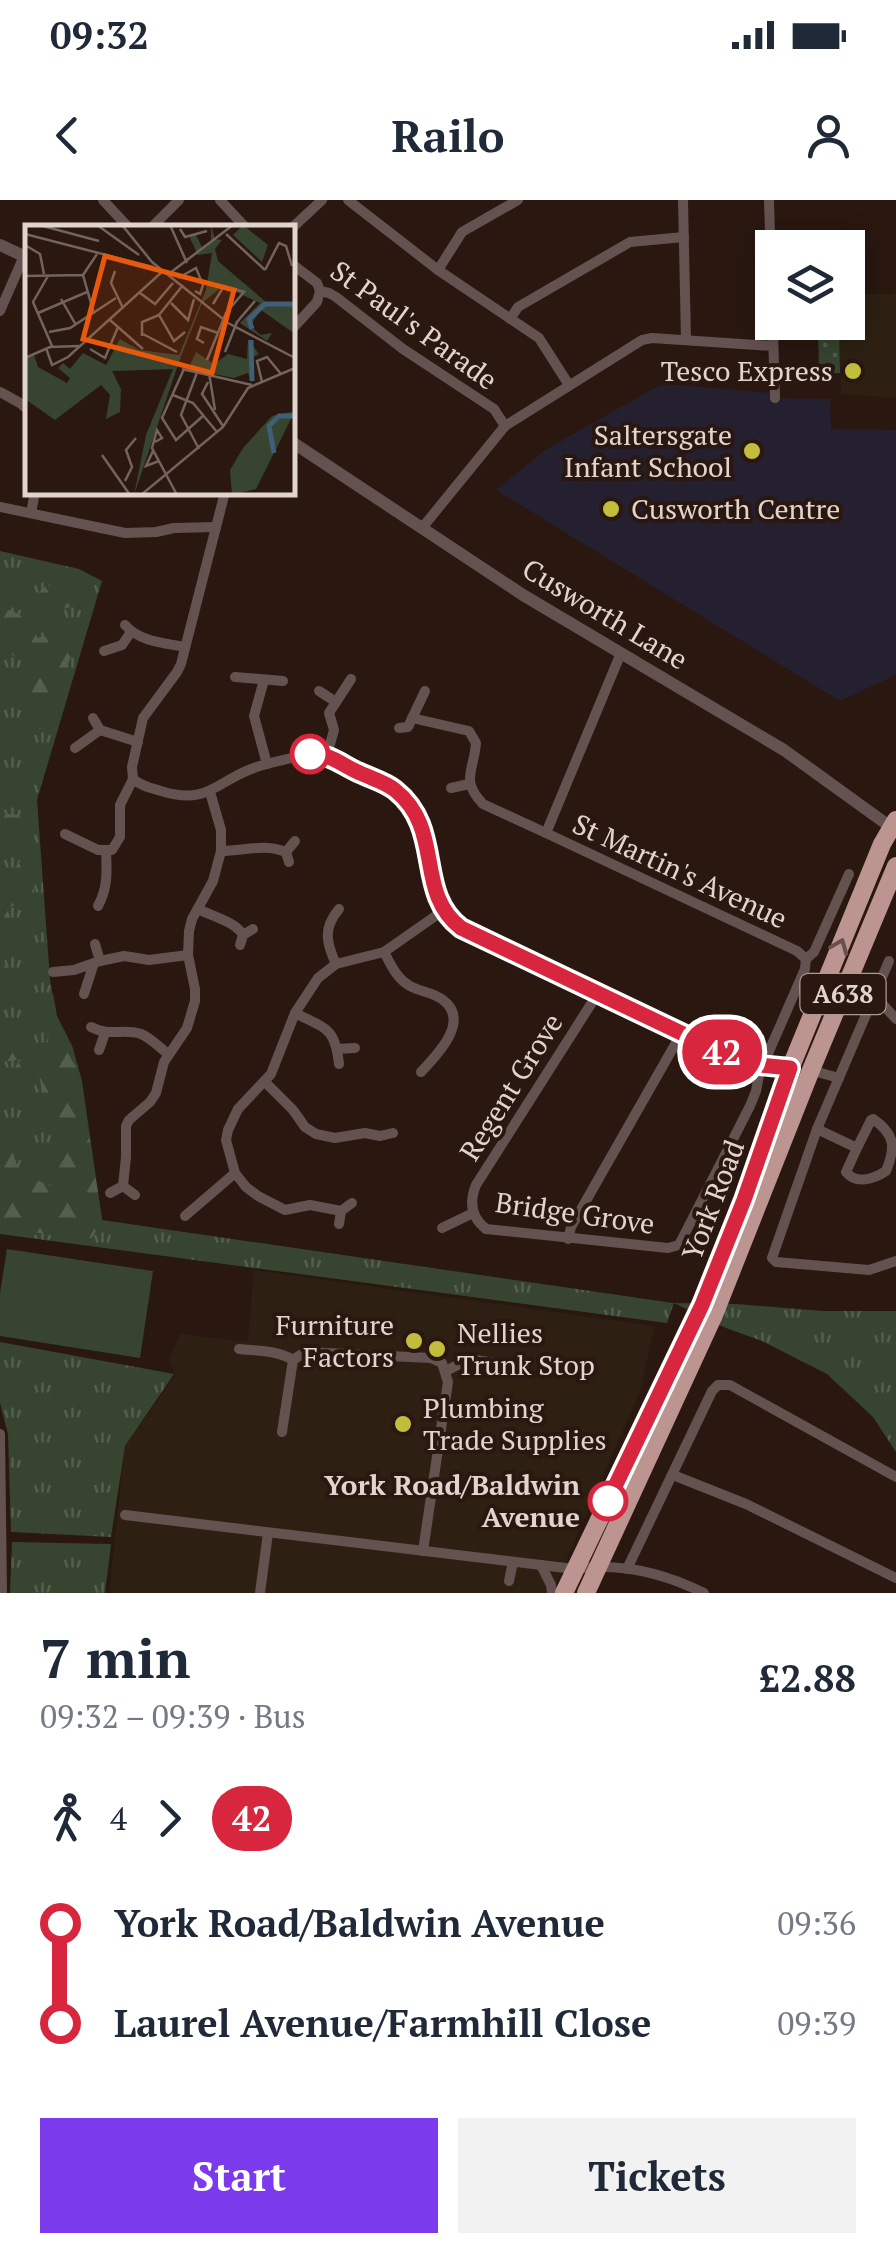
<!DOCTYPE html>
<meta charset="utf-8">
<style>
body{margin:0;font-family:"PT Serif",serif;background:#f2f2f3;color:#1f2937;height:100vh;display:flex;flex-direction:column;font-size:38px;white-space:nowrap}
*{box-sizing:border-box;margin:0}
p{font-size:32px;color:#747a83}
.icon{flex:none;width:55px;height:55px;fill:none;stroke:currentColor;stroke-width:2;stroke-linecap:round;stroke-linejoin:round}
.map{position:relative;height:1393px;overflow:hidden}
.sheet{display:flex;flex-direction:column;background:#fff;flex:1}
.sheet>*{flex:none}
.badge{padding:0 20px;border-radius:32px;font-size:35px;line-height:65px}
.tools{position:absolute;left:755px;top:30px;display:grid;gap:20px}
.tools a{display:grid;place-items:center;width:110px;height:110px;border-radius:0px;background:#fff;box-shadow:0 5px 25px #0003;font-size:50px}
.map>.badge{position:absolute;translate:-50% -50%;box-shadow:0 0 0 5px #fff}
.legs{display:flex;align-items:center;gap:15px;height:110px;padding:0 40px;font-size:32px}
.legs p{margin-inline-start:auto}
.summary{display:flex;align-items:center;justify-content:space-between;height:170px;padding:0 40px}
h1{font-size:55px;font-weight:800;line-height:75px}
.primary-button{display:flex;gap:20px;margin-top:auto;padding:20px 40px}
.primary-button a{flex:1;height:115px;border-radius:0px;background:#7c3aed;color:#fff;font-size:40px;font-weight:800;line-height:115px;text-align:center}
.primary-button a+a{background:#f2f2f3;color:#1f2937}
ul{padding:0 40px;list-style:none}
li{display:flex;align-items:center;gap:35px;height:100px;font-size:38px}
li i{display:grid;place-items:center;width:15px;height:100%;margin:0 12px;background:currentColor}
li i::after{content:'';width:25px;height:25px;margin:-12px;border:8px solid;border-radius:50%;background:#fff}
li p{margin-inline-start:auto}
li:first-child i{background:linear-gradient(#0000 50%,currentColor 0)}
li:last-child i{background:linear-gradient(currentColor 50%,#0000 0)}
.status{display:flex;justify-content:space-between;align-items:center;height:70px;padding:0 50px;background:#fff;direction:ltr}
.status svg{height:28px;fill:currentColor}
header{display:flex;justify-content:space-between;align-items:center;height:130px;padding:0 40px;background:#fff;font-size:45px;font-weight:800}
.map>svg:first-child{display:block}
</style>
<div class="status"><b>09:32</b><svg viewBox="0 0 49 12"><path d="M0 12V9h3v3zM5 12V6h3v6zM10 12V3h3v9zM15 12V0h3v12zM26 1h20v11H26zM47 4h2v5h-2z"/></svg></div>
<header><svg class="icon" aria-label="back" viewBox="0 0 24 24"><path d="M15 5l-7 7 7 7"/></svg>Railo<svg class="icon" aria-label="person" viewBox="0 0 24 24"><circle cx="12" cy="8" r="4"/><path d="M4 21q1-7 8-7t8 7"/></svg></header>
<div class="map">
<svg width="896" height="1393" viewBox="0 0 896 1393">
<defs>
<pattern id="grass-tufts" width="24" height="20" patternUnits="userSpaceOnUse" patternTransform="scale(2.5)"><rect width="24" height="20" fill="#364430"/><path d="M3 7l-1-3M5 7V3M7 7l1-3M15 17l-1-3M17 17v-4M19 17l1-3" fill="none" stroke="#535e4d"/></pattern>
<pattern id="forest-firs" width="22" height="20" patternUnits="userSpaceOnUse" patternTransform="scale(2.5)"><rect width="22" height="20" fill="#364430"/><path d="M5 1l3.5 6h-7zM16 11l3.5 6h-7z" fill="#535e4d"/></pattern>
<pattern id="garden-dots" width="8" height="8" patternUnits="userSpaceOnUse" patternTransform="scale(2.5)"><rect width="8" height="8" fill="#364430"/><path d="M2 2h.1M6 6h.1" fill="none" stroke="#535e4d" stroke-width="1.8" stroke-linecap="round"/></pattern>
</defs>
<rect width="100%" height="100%" fill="#291710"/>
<g fill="#2d2013">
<path d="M848 94H896V198L841 194 839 123 848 122Z"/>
<path d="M254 1070 654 1126 641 1189 552 1393H109L125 1246 175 1176 169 1159 180 1134 248 1142Z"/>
</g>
<path fill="#242030" d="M667 184 771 193 772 198 830 199 831 229 896 230V475L840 501 496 290 545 250 656 187Z"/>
<g fill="url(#grass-tufts)">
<path d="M0 351 79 369 102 381 37 600 50 779 56 815 72 846 82 881 102 1020 673 1103 736 1104 822 1111H896V1252L873 1217 827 1174 762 1141 726 1128 674 1103 667 1123 0 1034Z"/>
<path d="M0 1142 174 1174 125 1246 111 1337 11 1332 8 1234 0 1203Z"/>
<path d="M12 1342 111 1344 105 1393H10Z"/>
</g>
<g fill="url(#forest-firs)">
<path d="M0 367 26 373 27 379 17 391 10 388H0Z"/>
<path d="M56 385 67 387 71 393 70 407 56 411 44 402 35 400 36 395 46 386Z"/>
<path d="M0 410H10L22 416 26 426 37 438 45 436 48 432 67 442 71 456 58 490 57 507 46 528 36 529 29 519C26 486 44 464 0 450Z"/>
<path d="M0 613 17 615 26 619 24 635 8 652 0 650Z"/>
<path d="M27 649 34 650 37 660 31 679 34 682V698L7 708 15 733 3 754 6 767 5 783 0 782V695Z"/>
<path d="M53 793 57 816 72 846 81 881 103 1026 93 1017 88 992 61 982 57 977 53 944 54 929 39 877 51 825 53 812 50 800Z"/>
<path d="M19 831 27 843 22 856 17 860 2 862 0 861V835L5 832Z"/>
<path d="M30 856 29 869 33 886 28 894 20 893C11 878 11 861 30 856Z"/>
<path d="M6 949 13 953 22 980 33 978 56 989 57 998 60 992 64 990C76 1003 88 1014 96 1031L92 1038 79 1037 0 1029V950Z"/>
</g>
<path fill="url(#garden-dots)" d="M818 123H839L840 173H819Z"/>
<path fill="#364430" d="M7 1049 153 1071 140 1158 0 1136V1093Z"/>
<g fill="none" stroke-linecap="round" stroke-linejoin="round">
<g stroke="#645251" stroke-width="10">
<path d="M103 0 129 28"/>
<path d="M220 0 246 28"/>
<path d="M348 0 438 70 539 138 569 185"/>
<path d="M683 0 686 140"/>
<path d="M769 0 775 198"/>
<path d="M151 28 179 0"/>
<path d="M292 28 322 0"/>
<path d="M292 64 317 83 320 91 329 93 336 97 403 149 494 209 505 226"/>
<path d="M438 70 462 32 518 0"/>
<path d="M0 111 24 56"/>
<path d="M510 119 518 107 630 42 684 37"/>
<path d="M292 129 317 102 320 91"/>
<path d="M0 192 20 203 28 210"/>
<path d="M0 307 125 333 156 332 174 328 216 327"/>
<path d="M31 313 35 292"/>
<path d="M422 328 505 226 642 140 652 138 773 146"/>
<path d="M125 425C140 442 164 443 185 447"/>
<path d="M104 451 122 445 131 432"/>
<path d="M621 453 546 633 797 751 806 759"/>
<path d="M235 477 283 481"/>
<path d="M264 480 254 516 267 564"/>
<path d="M319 491 336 502"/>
<path d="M412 518 469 531 476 543C474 571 460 580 483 604L546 633"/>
<path d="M399 528 408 527 425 491"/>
<path d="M100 530 138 542"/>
<path d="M75 548 100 530 93 518"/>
<path d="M327 555 334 530 329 513 351 479"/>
<path d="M133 579C141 586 151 588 161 591 208 606 216 581 254 568 266 563 279 561 292 558 302 555 312 552 322 554 334 556 345 566 356 571 373 580 389 584 403 597 440 633 419 695 461 728L721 852 763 865 793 869"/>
<path d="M451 588 469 584"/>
<path d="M65 634 98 650H112L120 637V605L133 579 132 567 143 518 177 472 181 464 225 292"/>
<path d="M221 651C245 651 263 643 286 652"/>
<path d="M289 662 286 652 295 641"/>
<path d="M98 706C108 688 107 671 106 651"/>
<path d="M198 709C212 716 236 722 243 735"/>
<path d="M95 744 100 761"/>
<path d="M240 745 243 735 253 729"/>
<path d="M384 752C390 763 396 777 407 784 417 792 432 791 443 800 471 821 437 855 421 872"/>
<path d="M889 761 817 929 772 1058 776 1062 869 1070 896 1061"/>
<path d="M336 764C326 742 323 728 339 709"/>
<path d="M53 772 74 770 100 761 124 756 149 760 188 755"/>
<path d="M598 793 476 985C469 1002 471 1017 486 1029L668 1048 679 1045 750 906 756 891 761 865"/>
<path d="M84 794 94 763"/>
<path d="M875 796 896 819"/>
<path d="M295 813C326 829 335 827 339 864"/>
<path d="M91 827C110 837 123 828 141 834 151 838 159 847 168 854"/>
<path d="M337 849 355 848"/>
<path d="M99 850 105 833"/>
<path d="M763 865 805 769 806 759 814 752 849 674"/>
<path d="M810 870 839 878"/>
<path d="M265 882 293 910 305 927 316 934 335 938 365 933 380 936 393 933"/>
<path d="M817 929 857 948 871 920 873 919C895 934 896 947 886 971 874 979 856 985 846 972L857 948"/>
<path d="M123 986 126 957V926L129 920 150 902 156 893 164 862 187 828 195 801V789L188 755 189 731 192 719 213 681 221 651V630L210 592"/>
<path d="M110 993 123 986 135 995"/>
<path d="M341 1011 310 1005 285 1010 258 996 246 987 235 973 226 940 228 930 238 909 271 874 295 813 318 778 336 764 384 752 444 710"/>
<path d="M185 1016 235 973"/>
<path d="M339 1024 341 1011 352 1003"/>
<path d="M442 1028 473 1013"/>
<path d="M568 1039 571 1027 681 834"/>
<path d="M239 1149C257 1151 277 1150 293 1160"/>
<path d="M446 1171 469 1159 501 1164"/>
<path d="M282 1232 293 1160 305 1152 431 1158 442 1163 448 1182 423 1351"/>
<path d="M0 1234 2 1393"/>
<path d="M673 1275 746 1304 896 1378"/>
<path d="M125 1315 574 1369C620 1362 662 1372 704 1393"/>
<path d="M541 1365 551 1385 552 1393"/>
<path d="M627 1369 712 1191 718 1185H730L896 1277"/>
<path d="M509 1381 513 1362"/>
<path d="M260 1393 268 1333"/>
</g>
<g stroke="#645251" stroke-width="12">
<path d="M0 45 28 58"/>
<path d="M292 242 523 395 784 550 892 628"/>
</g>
<g stroke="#bc9490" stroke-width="18">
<path d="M564 1393 702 1105 744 1000 790 869 882 644 896 620"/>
<path d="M586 1393 714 1115 811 870 896 666"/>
</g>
</g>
<defs><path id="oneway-chevron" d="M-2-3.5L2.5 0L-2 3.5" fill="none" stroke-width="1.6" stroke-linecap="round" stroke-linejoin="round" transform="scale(2.5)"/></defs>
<use stroke="#6b4f4a" href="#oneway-chevron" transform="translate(840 746) rotate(-68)"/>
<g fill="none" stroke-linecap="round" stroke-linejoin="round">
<defs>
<path id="line-1" d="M310 554C330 553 343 566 360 573 373 579 385 582 395 590 445 630 414 692 461 728L721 852 760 865 790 868 744 1000 702 1105 608 1301"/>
</defs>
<use href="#line-1" stroke="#fff" stroke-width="22"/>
<use href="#line-1" stroke="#d7263d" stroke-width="15"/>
</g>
<g fill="#c3bd3e" stroke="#291710" stroke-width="4">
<circle cx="853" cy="171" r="10"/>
<circle cx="752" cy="251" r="10"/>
<circle cx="611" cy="309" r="10"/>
<circle cx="414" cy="1141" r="10"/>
<circle cx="437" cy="1149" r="10"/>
<circle cx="403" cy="1224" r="10"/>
</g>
<g fill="#fff" stroke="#d7263d" stroke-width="5">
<circle cx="310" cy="554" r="18"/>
<circle cx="608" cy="1301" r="18"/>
</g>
<g text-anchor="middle" stroke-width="8" stroke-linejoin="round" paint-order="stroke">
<rect fill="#291710" stroke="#aa9b96" stroke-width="2.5" x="800.5" y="774" width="85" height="40" rx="8"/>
<g font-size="25" font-weight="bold" fill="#e1d4cf">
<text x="843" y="803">A638</text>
</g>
<g font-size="28" fill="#e1d4cf" stroke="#291710">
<text transform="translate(414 125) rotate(36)" y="10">St Paul's Parade</text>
<text transform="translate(605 414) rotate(31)" y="10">Cusworth Lane</text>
<text transform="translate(680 671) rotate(25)" y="10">St Martin's Avenue</text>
<text transform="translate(511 887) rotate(-58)" y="10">Regent Grove</text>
<text transform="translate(713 1000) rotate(-69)" y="10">York Road</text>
<text transform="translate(575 1013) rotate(8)" y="10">Bridge Grove</text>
</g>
<g font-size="28" fill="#e1d4cf" stroke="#291710" text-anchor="end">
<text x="833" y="181">Tesco Express</text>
<text x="732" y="245">Saltersgate<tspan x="732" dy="32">Infant School</tspan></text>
<text x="631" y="319" text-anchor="start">Cusworth Centre</text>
<text x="394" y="1135">Furniture<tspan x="394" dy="32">Factors</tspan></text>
<text x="457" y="1143" text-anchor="start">Nellies<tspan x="457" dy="32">Trunk Stop</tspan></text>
<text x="423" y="1218" text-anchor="start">Plumbing<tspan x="423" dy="32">Trade Supplies</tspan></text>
</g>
<g font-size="28" font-weight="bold" fill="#e1d4cf" stroke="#291710" text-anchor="end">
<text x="580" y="1295">York Road/Baldwin<tspan x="580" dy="32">Avenue</tspan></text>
</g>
</g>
<g transform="translate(25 25)">
<rect width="270" height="270" fill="#291710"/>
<path d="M186 0 190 14 197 15 190 24 193 36 242 78 270 79V109L236 85 225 101 236 110 247 108 242 116 215 98 235 78 198 61 177 78 151 144 87 146 96 164 95 187 81 194 85 170 76 160 30 195 0 174V134L9 130 13 142 42 158 45 153 33 143 38 138 45 144 58 128 81 140 95 114 114 125 154 130 181 65 187 28 173 30 164 11 170 8 177 22 186 16ZM218 0 243 20 237 37 208 10ZM223 114 234 129 228 132 227 157 223 148 209 153 163 144 171 127 189 139 203 129 222 134ZM270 186 231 264 207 270 205 245 218 223 247 191Z" fill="#364430"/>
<path d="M120 127 148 142 150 133 135 135 132 129 156 131 109 270 121 210 148 144 134 143 119 128 115 132Z" fill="#364430"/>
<path fill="none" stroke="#3e5f76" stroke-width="5" d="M227 104 224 94 240 79H270M226 115 227 156M249 228 244 201 254 191H270"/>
<path fill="none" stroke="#73635c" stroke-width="2.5" d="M14 0 74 16M72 0 114 30M97 0 127 37 203 98 270 133M145 0 162 38M155 4 160 12 182 6M0 9 128 42M201 9 240 45M0 20 15 29 19 49M240 45 254 18 261 21 267 41M90 46 86 58 98 83M145 48 208 0M58 50 69 89M0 51 58 50 72 29M23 51 8 77 27 121M153 53 171 43 178 60 175 69 170 66M115 68 130 79 148 58M36 74 51 100M146 78 163 95 169 74M13 88 62 67M134 90 149 116 160 107M134 90 158 60M85 95 118 124M24 107 45 103 91 73M118 109 152 127M117 111V97L134 90M179 118 172 114 176 102 193 108M21 123 27 140 43 132 138 46M65 124 80 133 93 102M200 127 212 97 230 76M0 133 25 122 54 121M182 135 201 88 219 67 199 61 188 79M157 144 227 160M159 144 137 193 151 215 179 190M173 145 156 190 174 224M184 148 190 185M183 157 177 169 198 201M237 157 232 136 242 132 256 149M148 170 168 178 192 207M130 217 137 213 132 205 127 223 152 270M128 226 121 241 134 236M77 230 105 270M100 256 107 242 101 225 111 213M116 270 198 202 223 163 270 143"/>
<path fill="#e8590c" fill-opacity="0.15" stroke="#e8590c" stroke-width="5" d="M80 31 209 65 187 148 58 114Z"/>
<rect width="270" height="270" fill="none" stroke="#e1d4cf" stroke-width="5"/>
</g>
</svg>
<div class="tools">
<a><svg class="icon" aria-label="layers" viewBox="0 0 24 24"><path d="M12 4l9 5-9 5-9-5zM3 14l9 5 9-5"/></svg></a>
</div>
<b class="badge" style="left:722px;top:852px;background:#d7263d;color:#fff">42</b>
</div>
<section class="sheet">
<div class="summary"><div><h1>7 min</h1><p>09:32 – 09:39 · Bus</p></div><b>£2.88</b></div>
<div class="legs"><svg class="icon" aria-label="walk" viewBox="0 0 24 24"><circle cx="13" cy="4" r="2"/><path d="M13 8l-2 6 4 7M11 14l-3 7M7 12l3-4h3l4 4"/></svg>4<svg class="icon" aria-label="forward" viewBox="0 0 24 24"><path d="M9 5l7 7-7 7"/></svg><b class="badge" style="background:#d7263d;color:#fff">42</b></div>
<ul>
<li><i style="color:#d7263d"></i><b>York Road/Baldwin Avenue</b><p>09:36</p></li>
<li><i style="color:#d7263d"></i><b>Laurel Avenue/Farmhill Close</b><p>09:39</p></li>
</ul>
<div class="primary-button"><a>Start</a><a>Tickets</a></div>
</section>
